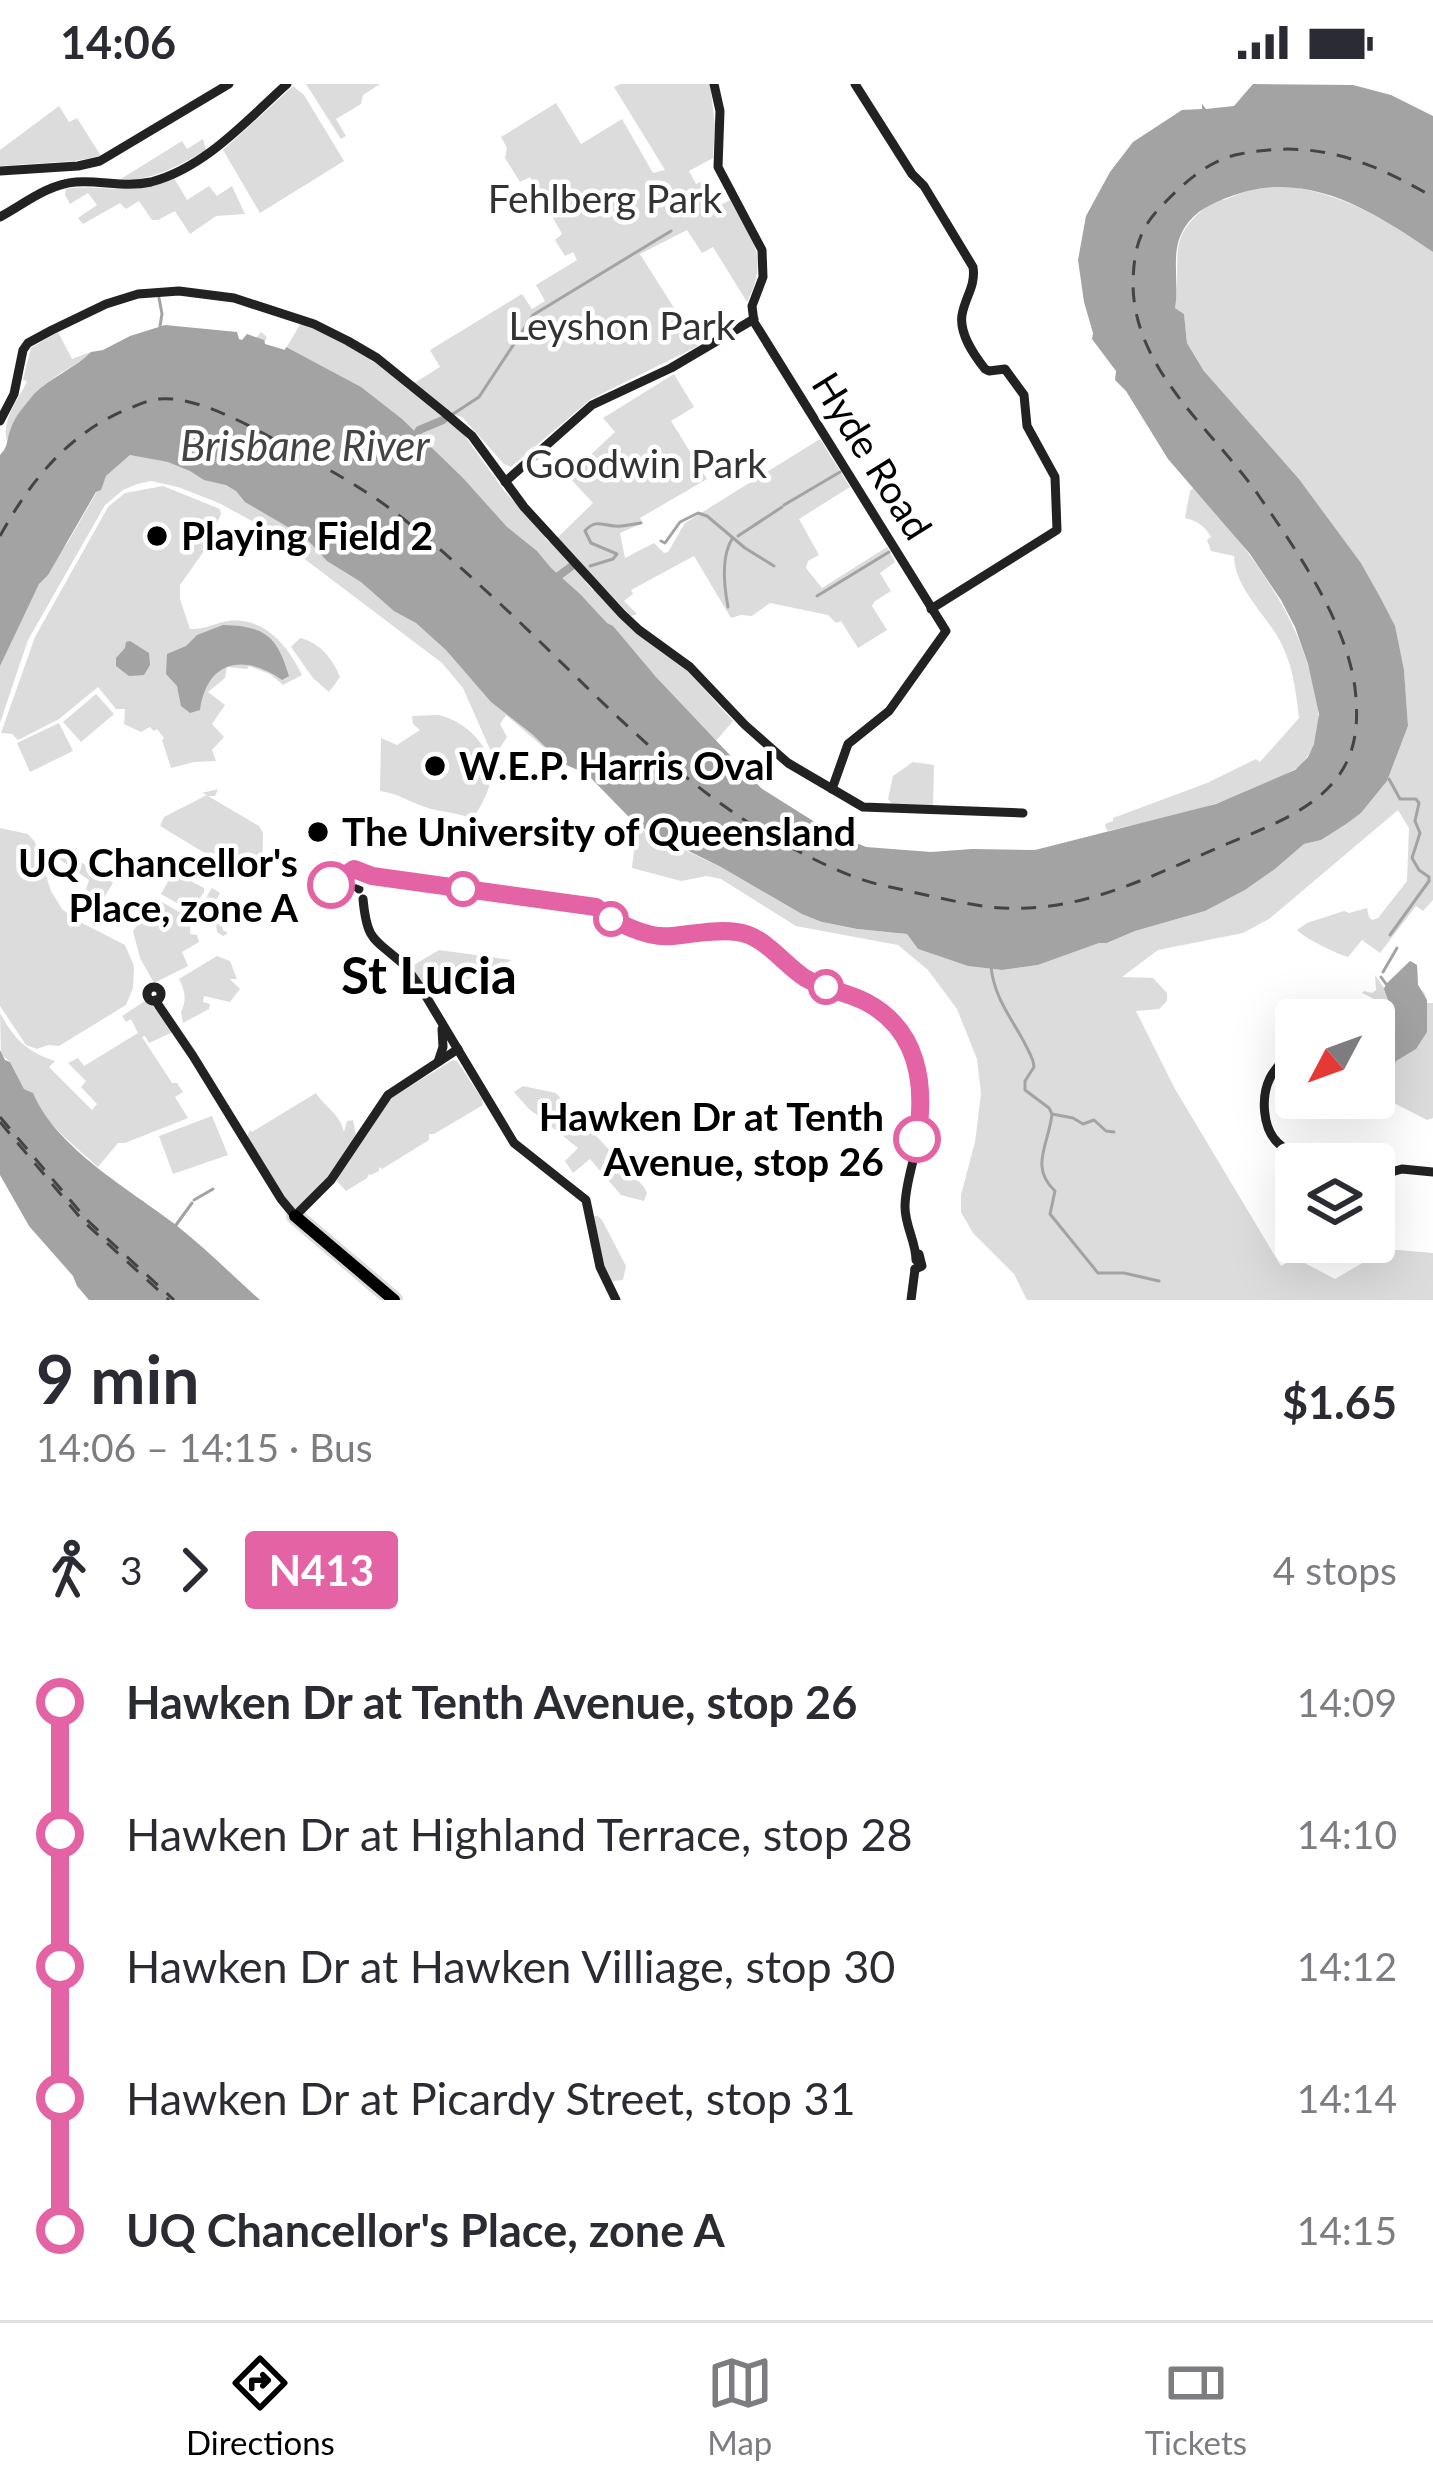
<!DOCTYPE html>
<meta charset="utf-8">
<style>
body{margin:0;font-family:Lato,sans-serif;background:#f2f2f3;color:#2b2b33;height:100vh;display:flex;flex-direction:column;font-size:45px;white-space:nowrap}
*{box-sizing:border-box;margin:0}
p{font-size:39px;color:#7c7c81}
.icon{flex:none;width:66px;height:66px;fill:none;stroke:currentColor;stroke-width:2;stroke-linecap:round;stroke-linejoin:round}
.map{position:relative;height:1216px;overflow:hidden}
.sheet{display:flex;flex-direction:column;background:#fff;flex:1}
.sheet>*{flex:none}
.badge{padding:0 24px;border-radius:9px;font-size:42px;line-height:78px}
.needle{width:78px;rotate:229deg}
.fabs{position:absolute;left:1275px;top:915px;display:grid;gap:24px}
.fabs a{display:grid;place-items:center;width:120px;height:120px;border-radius:12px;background:#fff;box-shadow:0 12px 48px #0002;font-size:60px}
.map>.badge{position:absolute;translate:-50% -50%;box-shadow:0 0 0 6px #fff}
.legs{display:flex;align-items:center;gap:18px;height:132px;padding:0 36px;font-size:39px}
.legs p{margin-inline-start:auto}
.headline{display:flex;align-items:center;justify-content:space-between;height:204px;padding:0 36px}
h1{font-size:66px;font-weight:700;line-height:90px}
ul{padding:0 36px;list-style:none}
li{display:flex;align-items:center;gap:42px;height:132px;font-size:45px}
li i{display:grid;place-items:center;width:18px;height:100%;margin:0 15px;background:currentColor}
li i::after{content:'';width:30px;height:30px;margin:-15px;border:9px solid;border-radius:50%;background:#fff}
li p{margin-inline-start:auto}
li:first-child i{background:linear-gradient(#0000 50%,currentColor 0)}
li:last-child i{background:linear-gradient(currentColor 50%,#0000 0)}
.status{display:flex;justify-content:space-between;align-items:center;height:84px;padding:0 60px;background:#fff;direction:ltr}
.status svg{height:33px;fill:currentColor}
.tab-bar{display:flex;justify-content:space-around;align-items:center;height:168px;border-top:3px solid #e1e1e2;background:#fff;font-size:33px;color:#7c7c81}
.tab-bar a{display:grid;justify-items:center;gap:6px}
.tab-bar .selected{color:#000}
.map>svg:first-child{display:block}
</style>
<div class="status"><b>14:06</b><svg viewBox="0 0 49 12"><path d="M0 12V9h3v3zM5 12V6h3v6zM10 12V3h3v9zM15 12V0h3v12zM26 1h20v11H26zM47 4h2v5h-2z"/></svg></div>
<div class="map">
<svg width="1433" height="1216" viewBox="0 0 1433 1216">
<rect width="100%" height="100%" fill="#fff"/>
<g fill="#dcdcdc">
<path d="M306 0H380L363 11 361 20 336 35 346 52 341 55Z"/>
<path d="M621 0H710L715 41 713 74 689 87 696 100 703 97 717 123 730 116C752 154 770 174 747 218L713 163 702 169 687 146 640 170 698 262 591 315 511 383 504 380 462 333 455 331 414 299 440 283 430 266 522 210 532 225 545 217 536 201 577 176 573 168 565 172 555 156 562 150 530 93 520 98 505 74 507 64 501 53 556 19 581 60 622 35 653 89 665 86 614 3Z"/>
<path d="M293 2 304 11 344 77 260 129 223 66Z"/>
<path d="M59 22 69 38 77 34 101 72 75 77 0 82V66Z"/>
<path d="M203 55 206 66C176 84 151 96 116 98L182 57 187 65Z"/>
<path d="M174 94 187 116 209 102 217 112 232 102 245 130 216 132 190 150 175 127 158 136H152L139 117 126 125 120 119 83 140 78 134 97 121 88 109 70 120 65 111 66 105 70 104C113 101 130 113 174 94Z"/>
<path d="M1289 102C1350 113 1382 134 1433 168V816L1423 827 1416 822 1380 869 1362 856 1348 873C1337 870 1304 854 1297 846L1307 839 1344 827 1349 829 1367 824 1369 833 1372 836 1378 834 1407 797 1409 744 1398 726 1269 835 1243 849 1158 866 1122 893 1153 894 1167 909V917L1159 925 1136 927 1175 1005 1281 1182 1295 1174 1335 1195 1386 1165 1433 1169V1216H1027L1014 1190 973 1149 961 1128V1111L975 1058 981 1010 977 975 957 925 928 886 898 861 796 842 721 795 707 792 681 797 632 784 637 742 587 690 562 679 506 631 500 640 507 653 495 672 492 670 463 604 442 579 261 442 219 419 178 403 151 397 137 400 123 406 105 421 28 556 0 639V582L12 553 39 500 68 458 106 392 130 371 137 372 245 391 579 680 638 742 648 749 721 783 822 838 856 845 907 850 918 865 968 882 1002 886 1038 881 1099 859H1108L1135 847 1205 827 1245 806 1275 785 1304 760 1321 756 1361 729 1387 697 1408 642 1404 586 1394 542 1379 511 1361 479 1299 395 1205 288 1187 259 1184 230 1175 224C1183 169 1162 153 1217 115L1224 116 1251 105Z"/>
<path d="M301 239 337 254 340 258 342 257 371 273 370 276 373 278 375 276 462 348 505 408 547 451 545 454 549 458 552 457 587 495 585 497 592 506 595 505 687 586 733 637 715 658 711 659 707 655 622 560C615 546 580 514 566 501L559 490 555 492 541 478 536 468 528 466 502 442 461 396 255 261 256 254 261 248 267 253 264 260 285 266Z"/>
<path d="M58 248 72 275 91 268C80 279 64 286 52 295 31 310 14 332 7 357 1 337 18 315 27 298L23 295 31 264Z"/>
<path d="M674 290 694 323 671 337 707 395 640 434 643 439 620 449 625 474 654 459 664 469 668 468 685 439 820 355 850 403 799 435 819 471 808 477 806 484 822 504 887 463 895 478 880 489 891 507 875 517 872 522 887 546 858 564 841 537 836 539 828 531 770 519 752 532 741 531 731 534 694 472 631 506 633 510 624 517 637 530 631 532 557 454 593 419 568 392 615 348 603 334Z"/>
<path d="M163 402 220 425 221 430 204 467 180 501V515L190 545C204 546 215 539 228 537 265 533 287 561 302 591L283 601 270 590 249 582 247 585 227 583 225 594 208 608 225 621 212 640 224 653 212 666 216 677 194 678 171 684 162 656 164 654 157 645 154 647 150 643 141 648 124 640 125 625H116L98 603 59 635 18 656 12 650 1 649 35 553 108 423 125 409Z"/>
<path d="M1194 403C1248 465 1296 524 1315 606 1321 633 1321 663 1298 683 1289 690 1276 695 1266 700 1215 724 1161 735 1107 747L1105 740 1113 737V734L1207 699 1256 675 1260 678 1299 634C1296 609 1294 587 1283 563 1271 535 1234 505 1234 472L1211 467 1207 456 1211 453C1206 443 1196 436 1185 434L1190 407Z"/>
<path d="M300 554C320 559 332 574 340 593L329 608 313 594 291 563Z"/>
<path d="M96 610 114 630 81 658 63 638Z"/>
<path d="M439 631C467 638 496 665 490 698 488 711 479 724 473 735 458 729 445 728 431 725 412 720 399 709 380 707L381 654 397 661 420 646 413 640 412 632Z"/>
<path d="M59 639 73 667 30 688 17 659Z"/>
<path d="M913 678 934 681 933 722 892 720 888 715 893 692Z"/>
<path d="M218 705 215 712H208L259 742 263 749 262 792 255 789 245 795 217 777 219 773 211 768 208 771 160 742 164 733 207 711 202 709Z"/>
<path d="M0 744 28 750 35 758 51 807 62 825 76 836 125 861 134 882 133 904 126 921 59 962 48 961 37 965 26 961 0 922Z"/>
<path d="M77 764 76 775 113 799 100 820 85 808 89 796 59 775Z"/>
<path d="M174 787H179L181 792 204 804V808L191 828 187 827 184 823 161 810Z"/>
<path d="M212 804 220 809 216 816 212 814 209 817 211 823 206 829V834L211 832 221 838 223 846 228 849 223 852 217 848 216 838 191 835 190 850 197 851 199 858 182 868 188 882 154 899 140 874 133 847 156 815C173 822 185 838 201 827V822Z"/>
<path d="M439 866 512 876 430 912 412 882Z"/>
<path d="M217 872 230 877 237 895H230L240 905 230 918 204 912 203 918 210 920 209 925 183 939 181 928C187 916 185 906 179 895Z"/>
<path d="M1410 877 1417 881 1418 901 1425 910 1427 919H1433V1034L1427 1036 1386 1015 1389 1005 1374 998V942L1383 926 1372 914 1362 909 1364 907 1372 909 1376 906 1375 891 1384 904Z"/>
<path d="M145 917 161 928 173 948 149 959 145 952 142 953 172 999H177L183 1008 175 1013 188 1034 125 1059H118L98 1083C74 1061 45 1040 32 1009L24 1005 10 978 1 970 0 929C14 955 27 968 55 977L49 983 92 1026 97 1020 81 1003 86 997 68 979 78 974 84 982 138 949 131 935 126 938 122 932Z"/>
<path d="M453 976 457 977 482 1015 483 1021 434 1050H429V1056L382 1085 379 1083V1087L371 1091 369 1090 367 1094 346 1107 337 1097V1091L386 1017Z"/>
<path d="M523 1002 556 1009 644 1103 647 1109 644 1117 621 1111 590 1075 573 1089 565 1077 578 1064 528 1024 514 1008Z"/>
<path d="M316 1009C326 1024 340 1030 344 1048L347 1037 353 1036 356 1052 328 1094 300 1125H293L247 1053 250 1046 252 1048Z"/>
<path d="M212 1032 228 1071 173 1090 159 1052Z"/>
<path d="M594 1132H598L602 1136 626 1182 623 1196 611 1197 602 1179Z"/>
</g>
<g fill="#a3a3a3">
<path d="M1253 0 1353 1 1391 11 1433 32V168C1371 126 1305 83 1229 113 1213 119 1196 126 1185 143 1169 167 1180 197 1175 224L1184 230 1187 259 1204 287 1299 395 1361 479 1379 511 1395 542 1404 586 1408 642 1387 697 1361 729 1346 740 1321 756 1304 760 1275 785 1245 806 1205 827 1135 847 1107 859H1099L1038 881 1002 886 968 882 918 865 907 850 857 845 822 838 802 830 721 783 638 742 587 690 562 679 532 650 491 618 446 566 416 539 394 527 361 498 327 477 305 453 245 418 236 407 226 401 204 396 190 387 168 378 130 371 106 392 101 406 96 408 48 491 39 500 0 582V371C9 362 6 356 11 344 15 332 26 320 34 310 51 293 75 284 91 268L103 266 130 252 165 241 237 248 239 255 242 256 247 250 264 256 265 260 285 266 286 263 361 303 402 335 463 394 507 443 537 467 551 484 580 510 607 539 613 542 656 593 761 704 829 747 866 763 931 768 972 765 1035 766 1216 720 1295 686 1308 673 1314 660 1319 630 1308 580 1295 543 1281 516 1250 470 1168 375 1126 307 1115 296 1116 287 1092 255 1093 249 1084 218 1078 176 1086 132 1110 88 1133 58 1182 26 1202 25V20L1206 25 1234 22Z"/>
<path d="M223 541C265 542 277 552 289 592L282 596C244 569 207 576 200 626L190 629 181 622 177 602 166 590 167 570 186 562 197 551Z"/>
<path d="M130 557 149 569 150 581 144 591 129 592 116 582V574L125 564 126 558Z"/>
<path d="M1410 877 1417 881 1418 901 1427 916V948L1416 965 1396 977 1390 993 1374 987V961L1395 934 1384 905 1386 900Z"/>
<path d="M0 966 5 976 10 978 24 1005 33 1009C56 1064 129 1105 176 1141 205 1164 232 1191 260 1216H89L77 1202 73 1192 29 1142 0 1091Z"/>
</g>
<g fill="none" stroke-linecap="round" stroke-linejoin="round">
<g stroke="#a3a3a3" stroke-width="3">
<path d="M159 214 162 230 160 242"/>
<path d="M453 330 479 313 533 231 671 147"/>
<path d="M784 421 840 388"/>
<path d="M738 452 782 423"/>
<path d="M661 457 665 459 680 438 698 429 707 432 745 464 774 482"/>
<path d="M590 482 613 475 617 470 591 459 585 447C595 435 602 441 615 442 623 443 633 440 641 439"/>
<path d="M817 512 889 468"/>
<path d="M728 523C724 502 721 473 732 455"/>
<path d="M1389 695 1400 715H1416L1419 719 1415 737 1420 749 1412 774 1419 786 1429 793V797L1390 851"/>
<path d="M991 882C994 919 1020 943 1033 977L1034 983 1025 997V1006L1049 1024 1052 1030C1049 1060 1029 1083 1055 1107L1050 1130 1098 1189H1124L1159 1197"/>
<path d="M1383 888 1397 864"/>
<path d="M1381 893 1386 900"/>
<path d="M1052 1030 1073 1034 1083 1040 1094 1036 1106 1047 1114 1048"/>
<path d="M194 1116 213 1105"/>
<path d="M176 1141 192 1119"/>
</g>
<g stroke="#a3a3a3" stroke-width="8">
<path d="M416 352 419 346 443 336"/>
<path d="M553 496 572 482"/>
</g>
<g stroke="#444" stroke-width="3" stroke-dasharray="15 12" stroke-linecap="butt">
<path d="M0 452C29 399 66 352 123 327 133 323 147 316 158 315 194 311 247 340 277 357 318 380 360 401 397 430 427 453 456 479 484 505 585 596 673 703 796 766 827 782 855 796 890 803 923 810 957 819 990 823 1076 832 1146 794 1222 762 1260 746 1304 731 1332 700 1357 672 1359 639 1355 604 1346 537 1297 467 1259 412 1212 344 1132 286 1133 197 1134 169 1138 148 1157 127 1179 103 1207 76 1240 70 1315 55 1369 76 1433 113"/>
<path d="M0 1033 87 1136 174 1216"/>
<path d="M0 1038 84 1138 169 1216"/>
</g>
<defs>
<path id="primary" d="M295 1132 394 1216"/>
</defs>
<use href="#primary" stroke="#dbdbdb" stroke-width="18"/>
<g stroke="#222" stroke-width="9">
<path d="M714 0 720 27 718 83 762 166 763 193 752 222 754 238 946 547 889 627 848 660 832 705"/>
<path d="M855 0 912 90 924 102 973 183C976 202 965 213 962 231 959 250 974 271 985 285L989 287 1005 285 1024 311 1027 342 1055 393 1057 446 931 525"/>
<path d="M0 87 78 82 100 77 229 0"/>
<path d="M0 133C24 120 48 100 76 98 101 96 125 104 151 98 205 84 247 36 287 0"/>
<path d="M0 337 14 310 23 266 28 259 52 246 106 220 138 210 179 207 234 214 314 240 348 257 377 274 445 329 472 352 524 423 622 530 639 546 690 583 745 641 788 679 863 723 1023 729"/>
<path d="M505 398 592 321 671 284 754 235"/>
<path d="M359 805 347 793 350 786 372 792 594 823C618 840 647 852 677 852"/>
<path d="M363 815C367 858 374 854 403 880 410 887 415 897 421 904L514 1059 586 1116 600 1183 616 1216"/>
<path d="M673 852C695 847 733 842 754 854 772 865 786 882 804 893 830 910 863 911 887 932 927 968 924 1020 915 1069 911 1086 905 1105 905 1123 905 1142 916 1158 916 1176"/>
<circle cx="154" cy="910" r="7"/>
<path d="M155 916 193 972 281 1115 295 1132 331 1096 388 1011 458 965"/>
<path d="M1331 936 1340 929"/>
<path d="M1296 964C1287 973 1276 982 1270 994 1261 1012 1262 1044 1278 1059 1287 1068 1301 1074 1312 1080"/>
<path d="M438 978 443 963 442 945"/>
<path d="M1374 1093 1402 1085 1433 1088"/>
<path d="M915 1185 922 1182 919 1170"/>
<path d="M911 1216 915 1185"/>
</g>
<use href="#primary" stroke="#000" stroke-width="12"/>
</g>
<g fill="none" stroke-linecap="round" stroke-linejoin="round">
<defs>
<path id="line-1" d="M331 801 354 785 372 792 596 823C613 838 648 855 672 852 693 850 715 845 737 848 764 851 783 880 805 894 824 905 846 908 866 918 919 946 926 1001 917 1055"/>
</defs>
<use href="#line-1" stroke="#fff" stroke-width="27"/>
<use href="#line-1" stroke="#e463a4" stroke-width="18"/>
</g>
<g fill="#000" stroke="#fff" stroke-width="4.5">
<circle cx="157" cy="452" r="12"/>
<circle cx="435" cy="682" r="12"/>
<circle cx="318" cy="748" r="12"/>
</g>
<g fill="#fff" stroke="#e463a4" stroke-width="6">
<circle cx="331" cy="801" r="21"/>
<circle cx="463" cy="805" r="15"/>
<circle cx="611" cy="835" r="15"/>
<circle cx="826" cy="903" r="15"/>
<circle cx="917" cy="1055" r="21"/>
</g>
<g text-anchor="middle" stroke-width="9" stroke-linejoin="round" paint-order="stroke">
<g font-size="39" fill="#333" stroke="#fff">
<text x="605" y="129">Fehlberg Park</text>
<text x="622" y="256">Leyshon Park</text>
<text x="646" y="394">Goodwin Park</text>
</g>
<g font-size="39" fill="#000" stroke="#fff">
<text transform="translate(872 372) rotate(58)" y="14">Hyde Road</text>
</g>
<g font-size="39" font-weight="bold" fill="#000" stroke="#fff" text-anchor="start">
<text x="181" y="466">Playing Field 2</text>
<text x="459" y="696">W.E.P. Harris Oval</text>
<text x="342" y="762">The University of Queensland</text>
</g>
<g font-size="39" font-weight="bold" fill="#000" stroke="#fff" text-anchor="end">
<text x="298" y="793">UQ Chancellor's<tspan x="298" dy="45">Place, zone A</tspan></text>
<text x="884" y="1047">Hawken Dr at Tenth<tspan x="884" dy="45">Avenue, stop 26</tspan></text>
</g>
<g font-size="42" font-style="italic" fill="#444" stroke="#fff">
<text x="305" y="377">Brisbane River</text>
</g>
<g font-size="51" font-weight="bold" fill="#000" stroke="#fff">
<text x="429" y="910">St Lucia</text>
</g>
</g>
</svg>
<div class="fabs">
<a><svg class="needle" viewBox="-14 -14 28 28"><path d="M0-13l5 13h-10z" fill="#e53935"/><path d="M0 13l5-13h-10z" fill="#7c7c81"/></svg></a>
<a><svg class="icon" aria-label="layers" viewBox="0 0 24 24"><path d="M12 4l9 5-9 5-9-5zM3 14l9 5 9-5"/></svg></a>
</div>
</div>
<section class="sheet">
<div class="headline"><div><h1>9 min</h1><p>14:06 – 14:15 · Bus</p></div><b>$1.65</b></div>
<div class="legs"><svg class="icon" aria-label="walk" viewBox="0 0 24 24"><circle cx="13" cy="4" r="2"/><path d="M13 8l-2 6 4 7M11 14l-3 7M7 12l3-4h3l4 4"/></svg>3<svg class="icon" aria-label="forward" viewBox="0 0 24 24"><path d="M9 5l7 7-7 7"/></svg><b class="badge" style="background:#e463a4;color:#fff">N413</b><p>4 stops</p></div>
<ul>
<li><i style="color:#e463a4"></i><b>Hawken Dr at Tenth Avenue, stop 26</b><p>14:09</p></li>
<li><i style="color:#e463a4"></i><span>Hawken Dr at Highland Terrace, stop 28</span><p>14:10</p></li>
<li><i style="color:#e463a4"></i><span>Hawken Dr at Hawken Villiage, stop 30</span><p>14:12</p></li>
<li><i style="color:#e463a4"></i><span>Hawken Dr at Picardy Street, stop 31</span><p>14:14</p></li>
<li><i style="color:#e463a4"></i><b>UQ Chancellor's Place, zone A</b><p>14:15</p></li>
</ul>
</section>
<nav class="tab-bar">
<a class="selected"><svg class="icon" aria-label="directions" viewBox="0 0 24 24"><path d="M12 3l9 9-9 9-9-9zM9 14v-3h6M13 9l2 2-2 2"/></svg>Directions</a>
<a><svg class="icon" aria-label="map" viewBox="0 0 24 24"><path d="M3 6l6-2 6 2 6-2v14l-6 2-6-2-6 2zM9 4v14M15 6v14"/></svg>Map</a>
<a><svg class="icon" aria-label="tickets" viewBox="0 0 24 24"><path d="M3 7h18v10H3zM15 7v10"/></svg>Tickets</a>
</nav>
